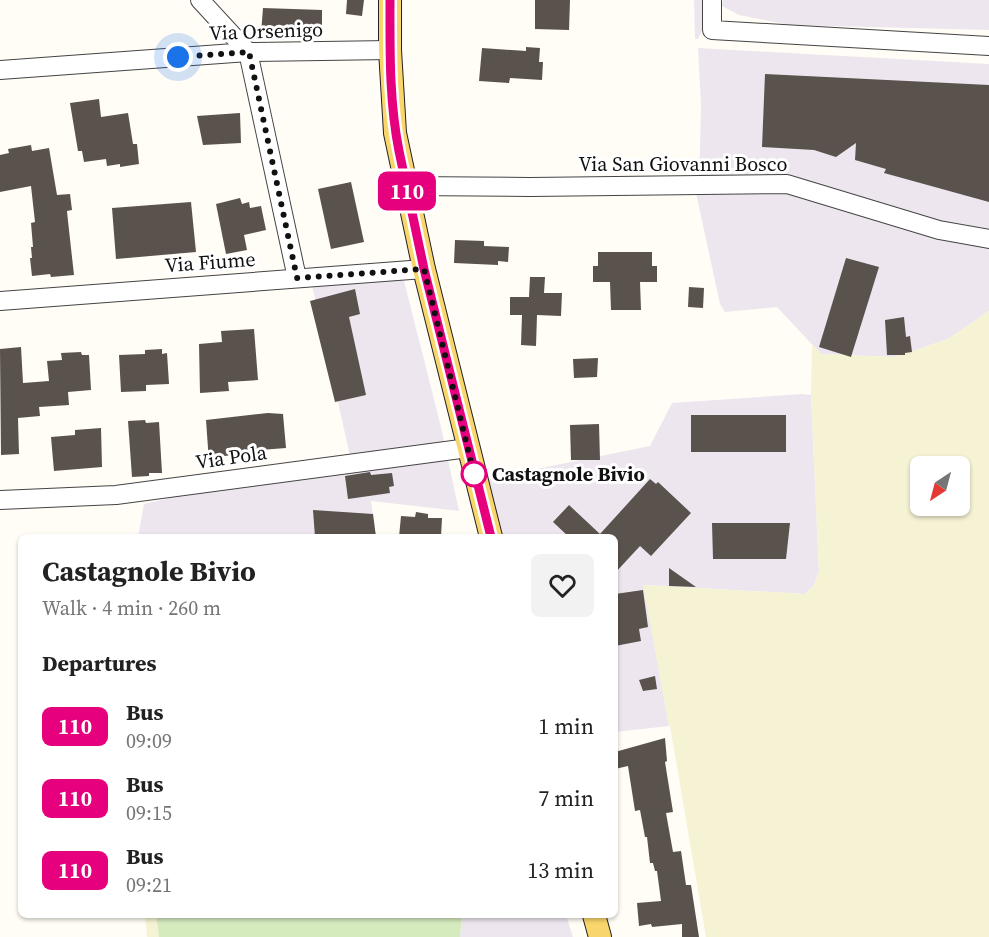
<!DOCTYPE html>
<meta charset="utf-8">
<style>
body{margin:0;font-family:"Source Serif 4",serif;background:#f2f2f2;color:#222;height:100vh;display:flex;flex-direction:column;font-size:22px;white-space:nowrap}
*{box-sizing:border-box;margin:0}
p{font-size:20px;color:#767676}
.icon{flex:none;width:33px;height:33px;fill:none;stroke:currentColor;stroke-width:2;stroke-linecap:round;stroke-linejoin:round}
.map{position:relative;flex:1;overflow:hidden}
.panel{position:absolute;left:18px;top:534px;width:600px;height:384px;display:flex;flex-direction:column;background:#fff;border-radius:9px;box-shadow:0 2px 4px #0004}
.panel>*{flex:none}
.badge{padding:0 12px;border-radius:9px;font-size:21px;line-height:39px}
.needle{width:39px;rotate:216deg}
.controls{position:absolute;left:910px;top:456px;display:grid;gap:12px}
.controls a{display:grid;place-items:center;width:60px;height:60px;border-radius:9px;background:#fff;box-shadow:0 2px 4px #0004;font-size:30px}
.you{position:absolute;width:30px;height:30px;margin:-15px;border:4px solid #fff;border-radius:50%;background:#1a73e8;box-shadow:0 0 0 9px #1a73e833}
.map>.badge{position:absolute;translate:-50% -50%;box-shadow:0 0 0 3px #fff}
h2{padding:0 24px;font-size:22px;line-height:54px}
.round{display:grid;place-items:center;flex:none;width:63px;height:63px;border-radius:9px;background:#f2f2f2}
.head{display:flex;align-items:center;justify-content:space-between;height:102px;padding:0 24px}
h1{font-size:28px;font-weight:700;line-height:45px}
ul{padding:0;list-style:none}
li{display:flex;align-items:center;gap:18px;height:72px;padding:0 24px}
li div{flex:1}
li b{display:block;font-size:22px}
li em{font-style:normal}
li .badge{min-width:66px;font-weight:700;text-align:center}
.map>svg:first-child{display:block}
</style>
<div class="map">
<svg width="989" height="937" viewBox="0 0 989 937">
<rect width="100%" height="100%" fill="#fffdf5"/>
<g fill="#eee6ef">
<path d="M694 0H705L707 22 698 39H695Z"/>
<path d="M723 0H989V30L790 25 739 15 722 6Z"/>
<path d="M698 48 989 64V311L948 339 895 357 821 354 777 307 725 312 720 304 696 193 699 192 701 105Z"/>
<path d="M400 265 441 427 459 511 371 501 376 537H138L144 504 350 456 311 281Z"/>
<path d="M802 394 811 395 819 572 814 585 805 594 644 585 669 726 615 732V537H500L487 479 650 446 672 403Z"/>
<path d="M462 915H566L573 937H460Z"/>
</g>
<g fill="#f6f3d4" fill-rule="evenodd">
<path d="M989 311V937H706L670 726H669L643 585 805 594 814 585 819 572 811 395 812 344 821 354 895 357 948 339ZM921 466H960V506H921Z"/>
<path d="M145 915H156L159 937H147Z"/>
</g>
<path fill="#d5ebbd" d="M156 915H462L460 937H159Z"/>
<g fill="#5a524d">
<path d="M347 0H364L362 16 346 14Z"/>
<path d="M535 0H570L569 30 535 29Z"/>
<path d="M263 8 322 10V29L275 27 272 35 261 34Z"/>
<path d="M526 47 540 48 539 62H543L542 80 510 78 509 83 479 81 482 48 526 51Z"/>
<path d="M765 74 989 85V202L884 173 886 169 855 160 856 143 836 157 814 150 762 147Z"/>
<path d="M99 99 101 117 128 113 133 144H137L139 164 120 167V164L107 166 106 159 84 162 82 151H78L70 103Z"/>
<path d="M240 113 241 143 203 145 197 116Z"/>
<path d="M31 145 32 151 49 148 57 195 70 194 72 210 67 211 68 221 74 275 51 277 50 274 32 276 30 258H32L31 247H33L31 223 35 222 31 186 0 192V155L9 153 8 149Z"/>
<path d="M351 182 364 242 331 249 318 189Z"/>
<path d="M240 198 242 204 249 202 250 208 261 206 266 230 244 235 247 250 226 254 216 204Z"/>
<path d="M191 202 196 252 116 259 112 208Z"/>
<path d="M455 240 484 241V246L509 247 508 262 498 261V265L454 263Z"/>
<path d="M598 252H652V266H657V282H640L641 310H611L610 282H593V266H598Z"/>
<path d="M846 258 879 267 851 357 819 347Z"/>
<path d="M530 277H545L544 293H562L561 316 537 315 536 346 521 345 522 315H510V297H529Z"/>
<path d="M689 287 704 288 703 308 688 307Z"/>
<path d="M355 289 360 314 349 317 366 395 335 402 310 301Z"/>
<path d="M904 317 906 337 910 336 912 352 905 353V355H887L885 320Z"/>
<path d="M254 329 258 380 228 382 229 391 200 393 199 344 222 342 221 331Z"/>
<path d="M21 347 23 383 49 381 47 361 62 360 61 353 81 352 82 355H89L91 390 68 392 69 405 39 407 40 416 18 418 19 454 1 455 0 349Z"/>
<path d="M162 349V354L167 353 169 384 146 385V391L121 392 119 355 145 354V350Z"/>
<path d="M598 358 597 377 574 378 573 359Z"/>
<path d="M268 413 283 414 286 448 246 451V454L224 456V462H209L206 420Z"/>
<rect x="691" y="415" width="95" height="37"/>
<path d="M145 420 146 423 159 422 162 473H149V476L132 477 128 421Z"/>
<path d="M599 424 600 460H571L570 425Z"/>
<path d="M101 428 102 467 54 471 51 437 75 435V430Z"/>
<path d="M370 472 371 475 392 473 394 486 389 487 390 493 348 499 345 476Z"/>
<path d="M650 479 656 484 658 482 691 513 651 556 640 546 615 573V537H569L553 522 569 505 600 534Z"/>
<path d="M313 510 373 514 376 537H315Z"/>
<path d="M416 512 428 514V518H442L441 537H399L401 516 415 517Z"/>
<path d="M712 523H790L786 559H713Z"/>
<path d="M669 568 696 587 669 586Z"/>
<path d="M643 590 648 627 639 629 641 641 615 646V594Z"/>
<path d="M655 676 657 689 643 691 639 680Z"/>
<path d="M665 738 667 761 665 762 673 812 666 813 673 852 681 851 686 885H691L699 937H682V924L652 927 651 924 639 926 637 903 661 901 657 871H655L653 863H650L647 837H645L640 810 635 811 628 766 615 769V752Z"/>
</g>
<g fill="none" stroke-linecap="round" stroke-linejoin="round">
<defs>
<g id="minor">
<path d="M200 0 248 52 297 278"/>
<path d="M712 0V30L989 46"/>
<path d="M0 70 248 52 390 50"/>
<path d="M406 186 530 187 787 184 939 230 989 239"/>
<path d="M0 301 424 269"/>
<path d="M0 500 116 495 468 448"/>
</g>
<g id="major">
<path d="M390 0V50L395 133 424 269 491 537"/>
<path d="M594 915 600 937"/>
</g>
</defs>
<use href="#minor" stroke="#444" stroke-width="20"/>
<use href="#major" stroke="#222" stroke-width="24"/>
<use href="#minor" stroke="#fff" stroke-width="18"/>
<use href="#major" stroke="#f9d66b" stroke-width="22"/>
</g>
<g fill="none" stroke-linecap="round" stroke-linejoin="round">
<defs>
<path id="line" d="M390 0C390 50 389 101 399 151L424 269 491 537"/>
</defs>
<use href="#line" stroke="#fff" stroke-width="14"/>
<use href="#line" stroke="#e6007e" stroke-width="9"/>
<path stroke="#111" stroke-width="6" stroke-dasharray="0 10.8" d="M178 57 249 52 297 278 424 269 474 474"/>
</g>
<circle fill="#fff" stroke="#e6007e" stroke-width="3" cx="474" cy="474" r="12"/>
<g text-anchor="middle" stroke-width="6" stroke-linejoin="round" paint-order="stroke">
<g font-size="20" fill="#111" stroke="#fff">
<text transform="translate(266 31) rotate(-2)" y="7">Via Orsenigo</text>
<text x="683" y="171">Via San Giovanni Bosco</text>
<text transform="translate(210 262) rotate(-4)" y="7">Via Fiume</text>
<text transform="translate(231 457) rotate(-8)" y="7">Via Pola</text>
</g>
<g font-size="20" font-weight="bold" fill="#111" stroke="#fff" text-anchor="start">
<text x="492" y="481">Castagnole Bivio</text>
</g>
</g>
</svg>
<div class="controls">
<a><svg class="needle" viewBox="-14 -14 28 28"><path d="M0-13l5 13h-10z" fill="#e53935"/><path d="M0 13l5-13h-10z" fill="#767676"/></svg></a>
</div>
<div class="you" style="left:178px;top:57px"></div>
<b class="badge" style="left:407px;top:191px;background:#e6007e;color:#fff">110</b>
<section class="panel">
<div class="head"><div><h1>Castagnole Bivio</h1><p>Walk · 4 min · 260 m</p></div><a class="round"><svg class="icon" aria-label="heart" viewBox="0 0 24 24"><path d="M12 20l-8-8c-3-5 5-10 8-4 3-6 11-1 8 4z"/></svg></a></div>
<h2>Departures</h2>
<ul>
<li><span class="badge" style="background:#e6007e;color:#fff">110</span><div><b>Bus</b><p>09:09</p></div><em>1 min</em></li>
<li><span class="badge" style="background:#e6007e;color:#fff">110</span><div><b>Bus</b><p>09:15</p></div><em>7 min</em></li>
<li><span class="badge" style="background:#e6007e;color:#fff">110</span><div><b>Bus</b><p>09:21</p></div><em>13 min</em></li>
</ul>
</section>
</div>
